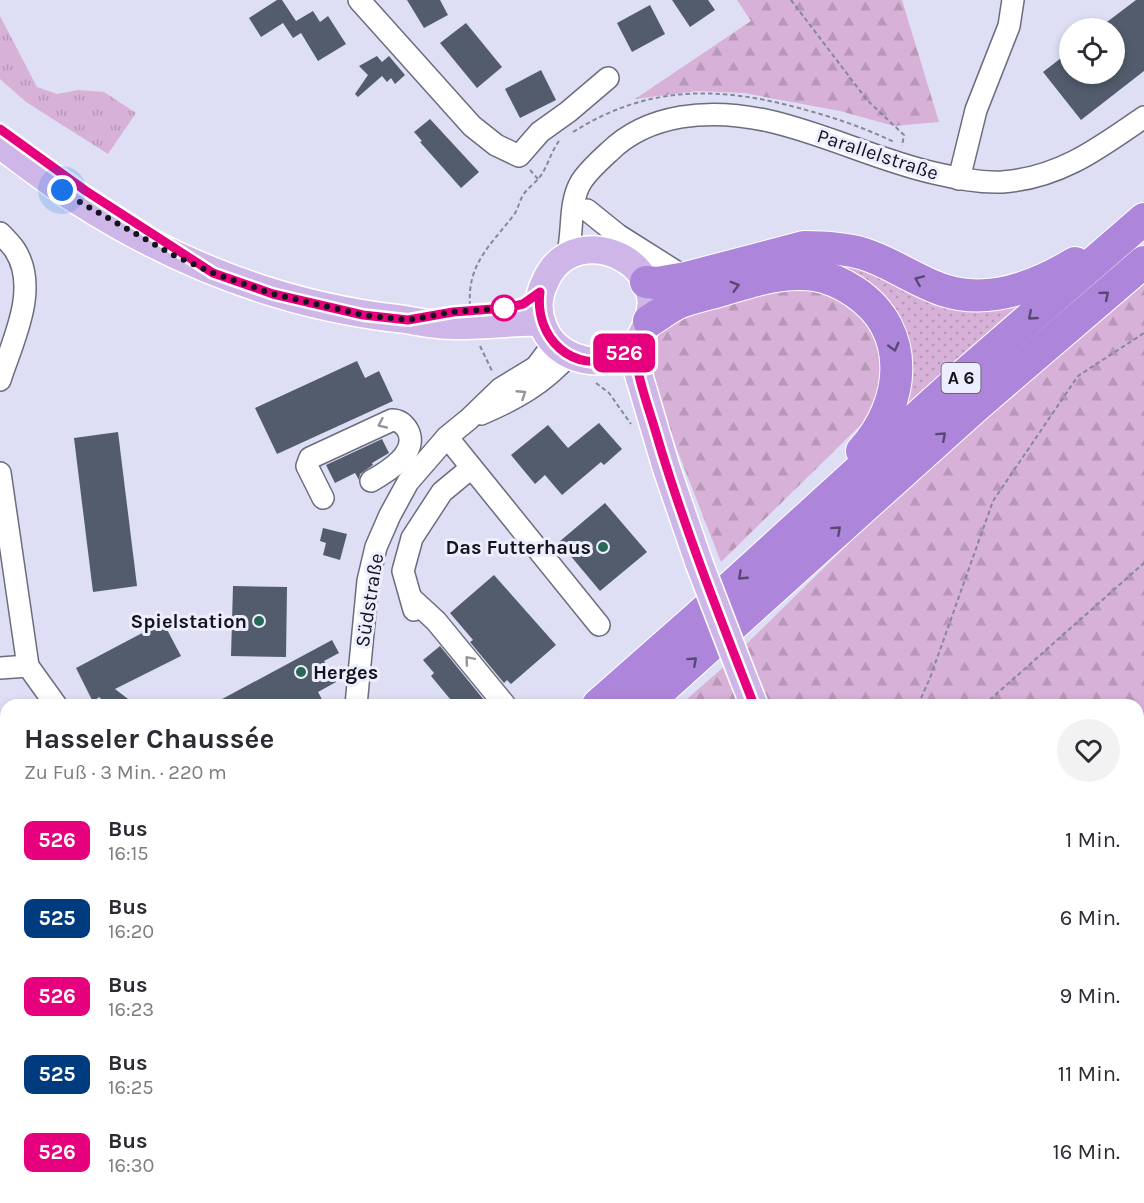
<!DOCTYPE html>
<html lang="de">
<meta charset="utf-8">
<style>
body{margin:0;font-family:Karla,sans-serif;background:#f2f2f3;color:#2b2b33;height:100vh;display:flex;flex-direction:column;font-size:22px;white-space:nowrap}
*{box-sizing:border-box;margin:0}
p{font-size:20px;color:#7c7c81}
.icon{flex:none;width:33px;height:33px;fill:none;stroke:currentColor;stroke-width:2;stroke-linecap:round;stroke-linejoin:round}
.map{position:relative;flex:1;overflow:hidden}
.side{position:absolute;left:0px;top:699px;width:1144px;height:504px;display:flex;flex-direction:column;background:#fff;border-radius:18px 18px 0 0;box-shadow:0 3px 9px #0003}
.side>*{flex:none}
.badge{padding:0 12px;border-radius:9px;font-size:21px;line-height:39px}
.buttons{position:absolute;left:1059px;top:18px;display:grid;gap:12px}
.buttons a{display:grid;place-items:center;width:66px;height:66px;border-radius:50%;background:#fff;box-shadow:0 3px 9px #0003;font-size:30px}
.you{position:absolute;width:30px;height:30px;margin:-15px;border:4px solid #fff;border-radius:50%;background:#1a73e8;box-shadow:0 0 0 9px #1a73e833}
.map>.badge{position:absolute;translate:-50% -50%;box-shadow:0 0 0 3px #fff}
.round{display:grid;place-items:center;flex:none;width:63px;height:63px;border-radius:32px;background:#f2f2f3}
.summary{display:flex;align-items:center;justify-content:space-between;height:102px;padding:0 24px}
h1{font-size:28px;font-weight:700;line-height:45px}
ul{padding:0;list-style:none}
li{display:flex;align-items:center;gap:18px;height:78px;padding:0 24px}
li div{flex:1}
li b{display:block;font-size:22px}
li em{font-style:normal}
li .badge{min-width:66px;font-weight:700;text-align:center}
.map>svg:first-child{display:block}
</style>
<div class="map">
<svg width="1144" height="1203" viewBox="0 0 1144 1203">
<defs>
<pattern id="grass-dots" width="8" height="8" patternUnits="userSpaceOnUse" patternTransform="scale(1.5)"><rect width="8" height="8" fill="#d7b1d7"/><path d="M2 2h.1M6 6h.1" fill="none" stroke="#b897b8" stroke-width="1.8" stroke-linecap="round"/></pattern>
<pattern id="forest-firs" width="22" height="20" patternUnits="userSpaceOnUse" patternTransform="scale(1.5)"><rect width="22" height="20" fill="#d7b1d7"/><path d="M5 1l3.5 6h-7zM16 11l3.5 6h-7z" fill="#b897b8"/></pattern>
<pattern id="park-tufts" width="24" height="20" patternUnits="userSpaceOnUse" patternTransform="scale(1.5)"><rect width="24" height="20" fill="#d7b1d7"/><path d="M3 7l-1-3M5 7V3M7 7l1-3M15 17l-1-3M17 17v-4M19 17l1-3" fill="none" stroke="#b897b8"/></pattern>
</defs>
<rect width="100%" height="100%" fill="#dedff5"/>
<path fill="url(#grass-dots)" d="M825 255 1032 303 903 413Z"/>
<g fill="url(#forest-firs)">
<path d="M737 0H902L939 122 894 126 840 111 744 93 697 91 635 99 751 21Z"/>
<path d="M1144 281V1203H0V1150L6 1147V1197H1138V705H680L718 672 954 440Z"/>
<path d="M819 284 867 314 885 369 872 414 721 562 678 452 647 367 645 348 660 324 716 297Z"/>
</g>
<path fill="url(#park-tufts)" d="M0 16 37 87 57 94 78 90 104 92 136 113 108 154 26 102 0 79Z"/>
<g fill="#525c6c">
<path d="M277 0H282L296 21 313 11 320 22 328 16 346 44 318 61 301 33 293 38 283 23 261 37 249 18Z"/>
<path d="M407 0H440L448 15 424 28Z"/>
<path d="M672 0H708L715 10 690 27Z"/>
<path d="M1136 0H1144V71L1081 120 1043 72 1070 51V74H1114V28H1099Z"/>
<path d="M650 5 665 34 632 52 617 23Z"/>
<path d="M466 23 502 67 477 88 440 43Z"/>
<path d="M377 56 382 62 389 56 405 75 395 84 391 78 387 82 382 76 358 97 355 94 368 75 359 66Z"/>
<path d="M541 70 556 100 520 118 505 89Z"/>
<path d="M430 119 479 172 461 188 420 142 422 141 414 132Z"/>
<path d="M357 361 365 378 379 371 393 401 277 454 255 408Z"/>
<path d="M599 423 622 449 604 465 601 462 562 495 545 475 535 484 511 455 548 425 568 448Z"/>
<path d="M118 432 137 586 93 592 74 438Z"/>
<path d="M382 439 389 453 372 463 373 465 360 474 359 480 355 473 335 483 326 465Z"/>
<path d="M605 503 647 552 600 591 559 542Z"/>
<path d="M323 528 347 534 340 560 323 555 326 543 320 541Z"/>
<path d="M494 575 556 645 511 684 507 680 504 683 470 642 473 640 450 613Z"/>
<path d="M233 586 287 587 286 657 231 656Z"/>
<path d="M163 622 181 656 115 689 136 705H107L99 697 93 702 76 668Z"/>
<path d="M332 640 339 653 324 661 336 682 318 692 325 705H211Z"/>
<path d="M440 646 484 700 478 705H455L431 676 434 673 423 660Z"/>
</g>
<g fill="none" stroke-linecap="round" stroke-linejoin="round">
<defs>
<g id="minor">
<path d="M359 0 472 126 496 145 519 156 540 132 568 112 608 78"/>
<path d="M959 179 976 110 1009 26 1013 0"/>
<path d="M587 210 618 235 686 278"/>
<path d="M0 233C5 238 11 244 15 250 40 289 12 342 0 380"/>
<path d="M567 257C574 233 568 204 581 182 588 171 599 161 609 152 629 132 652 122 681 117 770 102 850 154 934 173 956 178 979 183 1002 182 1059 178 1098 149 1144 117"/>
<path d="M481 414C516 399 543 384 569 355"/>
<path d="M447 437 599 625"/>
<path d="M0 473 28 666"/>
<path d="M323 498 307 466 310 458 392 420C398 420 403 423 407 429 421 452 387 472 371 481"/>
<path d="M411 598 436 621 505 705"/>
<path d="M414 610 403 571 412 538 442 492 471 468"/>
<path d="M0 668 28 666 56 705"/>
<path d="M356 705 368 581 376 547 390 515 408 482 447 437 469 419 500 389 536 367 554 343"/>
<path d="M0 1015 6 1012"/>
<path d="M1138 1136 1144 1138"/>
<path d="M766 1197 789 1200 811 1197"/>
</g>
<g id="major">
<path d="M0 145C26 164 51 184 78 201 178 265 283 306 401 319 414 321 428 324 441 325 472 327 502 323 533 322L542 323"/>
<path d="M634 346C629 349 624 354 619 356 590 369 554 355 543 326 537 311 538 296 545 282 575 211 695 269 634 346L636 366 666 467 699 563"/>
<path d="M744 680 754 705"/>
<path d="M1138 1100 1144 1102"/>
</g>
<g id="highway">
<path d="M646 282 657 283 686 278 804 247C824 247 844 248 864 254 890 262 916 281 943 290 988 305 1037 286 1075 263"/>
<path d="M649 321C659 315 669 307 680 302 692 298 704 295 715 292 747 283 781 270 814 275 828 277 843 284 855 292 913 331 905 404 862 451"/>
<path d="M598 705 699 616 955 383 1144 219"/>
<path d="M644 705 976 406 1144 262"/>
<path d="M0 1098 6 1096"/>
<path d="M0 1127 6 1124"/>
</g>
</defs>
<use href="#minor" stroke="#6b6d7f" stroke-width="24"/>
<use href="#major" stroke="#fff" stroke-width="30"/>
<use href="#highway" stroke="#fff" stroke-width="34"/>
<g stroke="#878897" stroke-width="2" stroke-dasharray="4.5 3" stroke-linecap="butt">
<path d="M791 0 867 100 904 135 902 146"/>
<path d="M573 132C648 85 717 86 799 108 832 117 863 127 894 142"/>
<path d="M530 170 538 179"/>
<path d="M470 306C467 264 490 246 513 216 518 210 519 202 523 195 527 189 534 184 539 178 548 167 550 153 559 141"/>
<path d="M480 346 493 373"/>
<path d="M596 383 609 393 631 424"/>
<path d="M991 698 1000 705"/>
<path d="M918 705 930 678 993 501 1078 376 1144 333"/>
<path d="M984 705 1144 563"/>
<path d="M1138 860 1144 856"/>
<path d="M1138 982 1144 980"/>
<path d="M1138 1061 1144 1062"/>
<path d="M940 1197 944 1203"/>
<path d="M417 1203 421 1197"/>
</g>
<use href="#minor" stroke="#fff" stroke-width="21"/>
<use href="#major" stroke="#ceb6e9" stroke-width="27"/>
<use href="#highway" stroke="#ad86db" stroke-width="32"/>
<defs>
<path id="major-bridge" d="M699 563 744 680"/>
</defs>
<use href="#major-bridge" stroke="#fff" stroke-width="30" stroke-linecap="butt"/>
<use href="#major-bridge" stroke="#ceb6e9" stroke-width="27"/>
</g>
<defs><path id="oneway-chevron" d="M-2-3.5L2.5 0L-2 3.5" fill="none" stroke-width="1.6" stroke-linecap="round" stroke-linejoin="round" transform="scale(1.5)"/></defs>
<g stroke="#594872">
<use href="#oneway-chevron" transform="translate(919 280) rotate(-157)"/>
<use href="#oneway-chevron" transform="translate(735 286) rotate(-16)"/>
<use href="#oneway-chevron" transform="translate(1105 295) rotate(-40)"/>
<use href="#oneway-chevron" transform="translate(1032 316) rotate(139)"/>
<use href="#oneway-chevron" transform="translate(894 347) rotate(75)"/>
<use href="#oneway-chevron" transform="translate(942 436) rotate(-42)"/>
<use href="#oneway-chevron" transform="translate(837 530) rotate(-42)"/>
<use href="#oneway-chevron" transform="translate(742 576) rotate(137)"/>
<use href="#oneway-chevron" transform="translate(693 661) rotate(-42)"/>
</g>
<g stroke="#959699">
<use href="#oneway-chevron" transform="translate(522 394) rotate(-33)"/>
<use href="#oneway-chevron" transform="translate(382 424) rotate(155)"/>
<use href="#oneway-chevron" transform="translate(469 660) rotate(-130)"/>
</g>
<g fill="none" stroke-linecap="round" stroke-linejoin="round">
<defs>
<path id="line" d="M0 129 86 191 213 273 273 294 363 315 408 320 453 312 506 308 523 304 540 292C534 338 573 375 618 357 624 354 629 350 634 346 637 379 650 411 659 443 686 532 720 618 754 705"/>
</defs>
<use href="#line" stroke="#fff" stroke-width="14"/>
<use href="#line" stroke="#e6007e" stroke-width="9"/>
<path stroke="#14151c" stroke-width="6" stroke-dasharray="0 10.8" d="M62 190 78 201 175 256 213 273 273 294 363 315 408 320 453 312 506 308H504"/>
</g>
<circle fill="#fff" stroke="#e6007e" stroke-width="3" cx="504" cy="308" r="12"/>
<g fill="#276857" stroke="#ecedfe" stroke-width="2">
<circle cx="603" cy="547" r="6"/>
<circle cx="259" cy="621" r="6"/>
<circle cx="301" cy="672" r="6"/>
</g>
<g text-anchor="middle" stroke-width="6" stroke-linejoin="round" paint-order="stroke">
<rect fill="#ecedfe" stroke="#555660" stroke-width="1.5" x="941.5" y="363" width="39" height="30" rx="4.5"/>
<g font-size="18" font-weight="bold" fill="#14151c">
<text x="961" y="384">A 6</text>
</g>
<g font-size="20" fill="#14151c" stroke="#ecedfe">
<text transform="translate(878 154) rotate(18)" y="7">Parallelstraße</text>
<text transform="translate(369 600) rotate(-81)" y="7">Südstraße</text>
</g>
<g font-size="20" font-weight="bold" fill="#14151c" stroke="#ecedfe" text-anchor="end">
<text x="591" y="554">Das Futterhaus</text>
<text x="247" y="628">Spielstation</text>
<text x="313" y="679" text-anchor="start">Herges</text>
</g>
</g>
</svg>
<div class="buttons">
<a><svg class="icon" aria-label="locate" viewBox="0 0 24 24"><circle cx="12" cy="12" r="6"/><path d="M12 2v4M12 18v4M2 12h4M18 12h4"/></svg></a>
</div>
<div class="you" style="left:62px;top:190px"></div>
<b class="badge" style="left:624px;top:353px;background:#e6007e;color:#fff">526</b>
<section class="side">
<div class="summary"><div><h1>Hasseler Chaussée</h1><p>Zu Fuß · 3 Min. · 220 m</p></div><a class="round"><svg class="icon" aria-label="heart" viewBox="0 0 24 24"><path d="M12 20l-8-8c-3-5 5-10 8-4 3-6 11-1 8 4z"/></svg></a></div>
<ul>
<li><span class="badge" style="background:#e6007e;color:#fff">526</span><div><b>Bus</b><p>16:15</p></div><em>1 Min.</em></li>
<li><span class="badge" style="background:#003b80;color:#fff">525</span><div><b>Bus</b><p>16:20</p></div><em>6 Min.</em></li>
<li><span class="badge" style="background:#e6007e;color:#fff">526</span><div><b>Bus</b><p>16:23</p></div><em>9 Min.</em></li>
<li><span class="badge" style="background:#003b80;color:#fff">525</span><div><b>Bus</b><p>16:25</p></div><em>11 Min.</em></li>
<li><span class="badge" style="background:#e6007e;color:#fff">526</span><div><b>Bus</b><p>16:30</p></div><em>16 Min.</em></li>
</ul>
</section>
</div>
